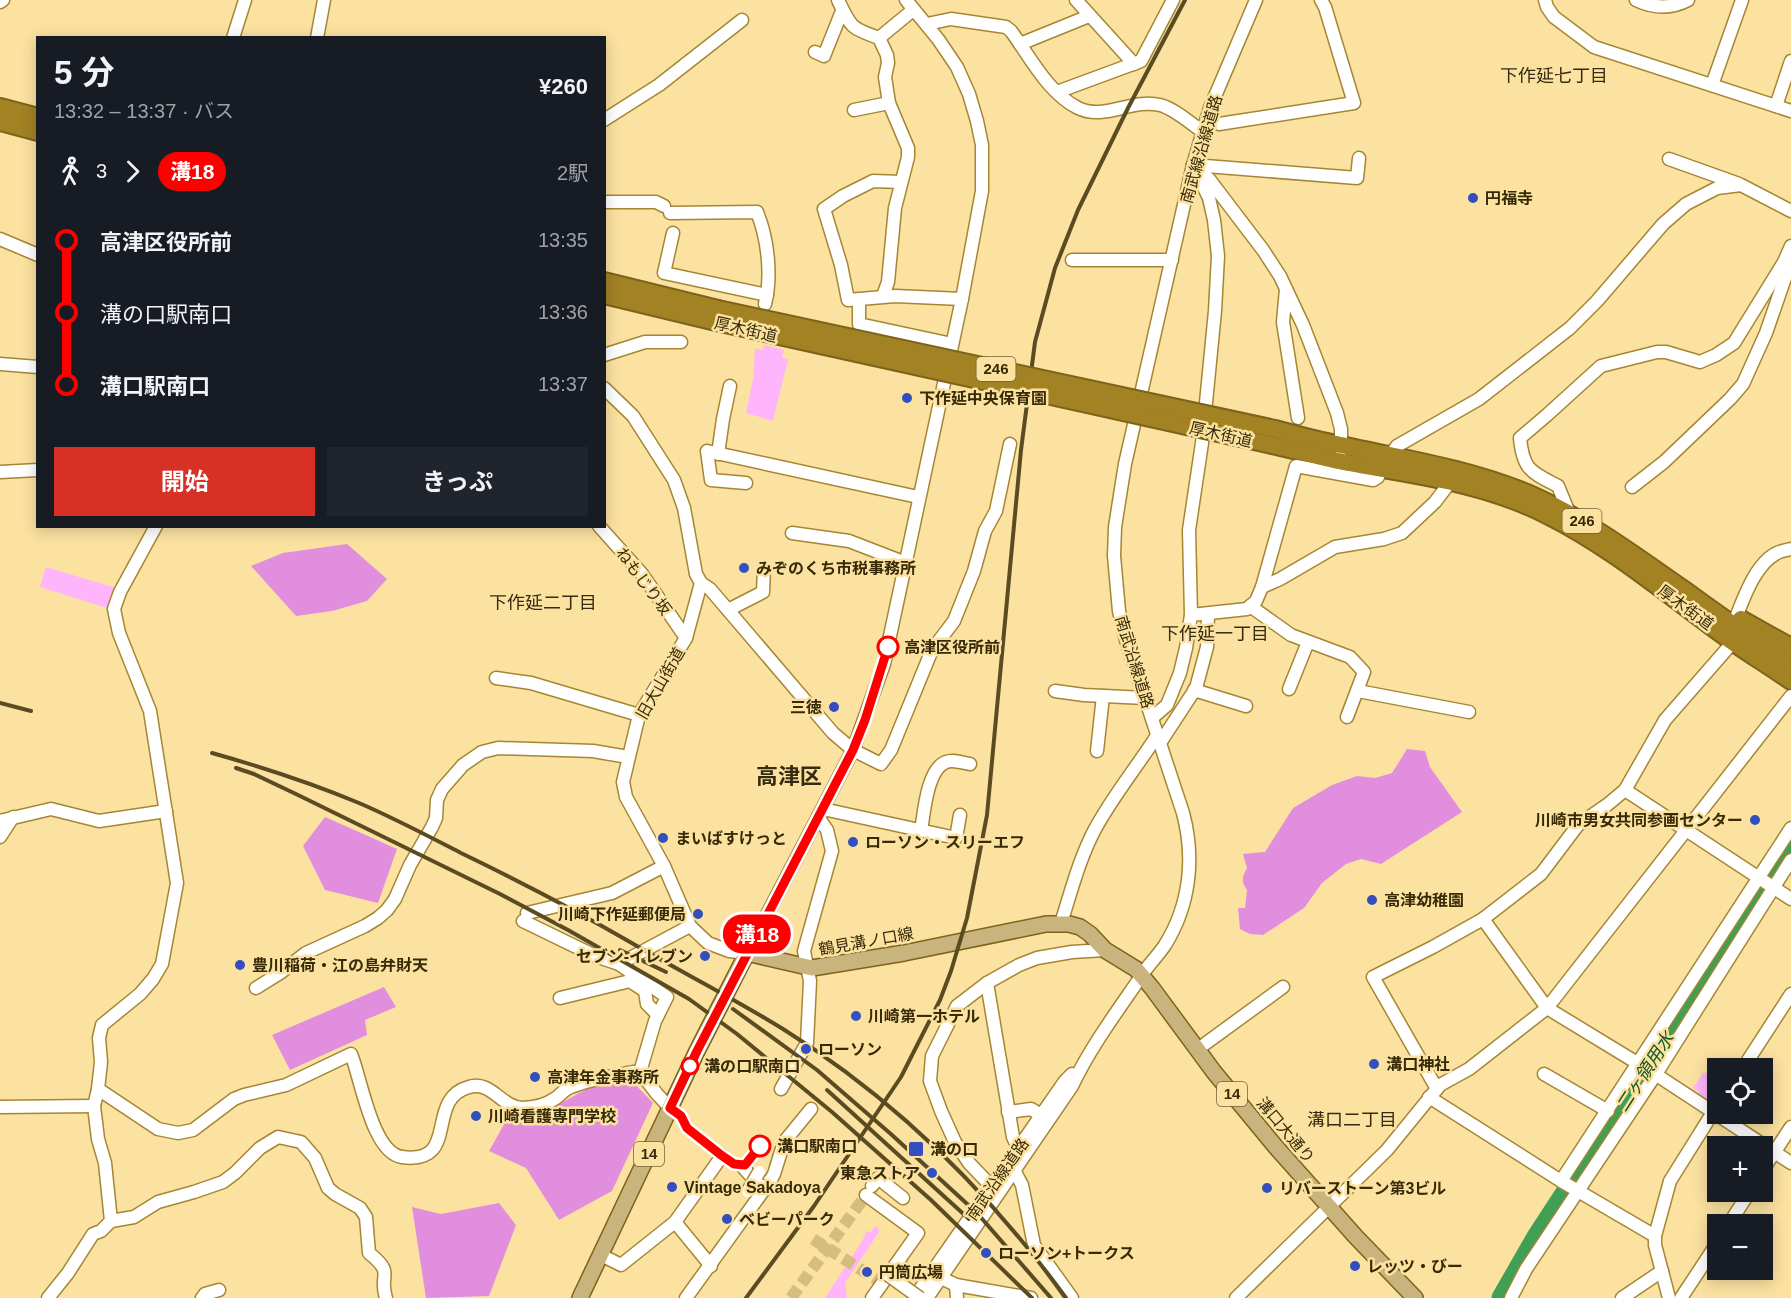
<!DOCTYPE html>
<html lang="ja">
<meta charset="utf-8">
<style>
body{margin:0;font-family:Helvetica,"Noto Sans JP",sans-serif;background:#20242c;color:#f1f3f6;height:100vh;display:flex;flex-direction:column;font-size:22px;white-space:nowrap}
*{box-sizing:border-box;margin:0}
p{font-size:20px;color:#9ea1a6}
.icon{flex:none;width:33px;height:33px;fill:none;stroke:currentColor;stroke-width:2;stroke-linecap:round;stroke-linejoin:round}
.map{position:relative;flex:1;overflow:hidden}
.details{position:absolute;left:36px;top:36px;width:570px;height:492px;display:flex;flex-direction:column;background:#171b24;border-radius:0px;box-shadow:0 3px 15px #0003}
.details>*{flex:none}
.badge{padding:0 12px;border-radius:20px;font-size:21px;line-height:39px}
.fabs{position:absolute;left:1707px;top:1058px;display:grid;gap:12px}
.fabs a{display:grid;place-items:center;width:66px;height:66px;border-radius:0px;background:#171b24;box-shadow:0 3px 15px #0003;font-size:30px}
.map>.badge{position:absolute;translate:-50% -50%;box-shadow:0 0 0 3px #fff}
.legs{display:flex;align-items:center;gap:9px;height:66px;padding:0 18px;font-size:20px}
.legs p{margin-inline-start:auto}
.headline{display:flex;align-items:center;justify-content:space-between;height:102px;padding:0 18px}
h1{font-size:33px;font-weight:700;line-height:45px}
.action{display:flex;gap:12px;margin-top:auto;padding:12px 18px}
.action a{flex:1;height:69px;border-radius:0px;background:#d93025;color:#fff;font-size:24px;font-weight:700;line-height:69px;text-align:center}
.action a+a{background:#20242c;color:#f1f3f6}
ul{padding:0 18px;list-style:none}
li{display:flex;align-items:center;gap:21px;height:72px;font-size:22px}
li i{display:grid;place-items:center;width:9px;height:100%;margin:0 8px;background:currentColor}
li i::after{content:'';width:15px;height:15px;margin:-8px;border:4px solid;border-radius:50%;background:#171b24}
li p{margin-inline-start:auto}
li:first-child i{background:linear-gradient(#0000 50%,currentColor 0)}
li:last-child i{background:linear-gradient(currentColor 50%,#0000 0)}
.map>svg:first-child{display:block}
</style>
<div class="map">
<svg width="1791" height="1298" viewBox="0 0 1791 1298">
<rect width="100%" height="100%" fill="#fce2a1"/>
<g fill="#feb5fb">
<path d="M765 345 784 350 782 357 788 359 773 421 746 413 753 379 755 348 762 350Z"/>
<path d="M46 567 116 588 110 609 40 587Z"/>
<path d="M1711 1072 1717 1076V1102L1715 1107 1698 1096 1699 1092 1693 1088 1703 1073Z"/>
<path d="M875 1226 878 1228 879 1232 845 1283 847 1298H825L861 1243 867 1231 870 1233Z"/>
</g>
<g fill="#e08edd">
<path d="M347 544 387 579 367 601 332 611 296 616 251 566 283 553Z"/>
<path d="M1407 749 1425 751 1430 767 1462 812 1381 864 1361 859 1346 864 1322 883 1304 908 1263 935 1250 934 1240 929 1238 908H1245L1247 890C1241 882 1242 877 1247 868L1243 854 1265 852 1293 808 1332 785 1357 776 1375 778 1392 773Z"/>
<path d="M325 817 397 849 378 903 325 890 303 846Z"/>
<path d="M384 987 396 1007 365 1020 367 1035 290 1070 272 1035Z"/>
<path d="M632 1081 653 1103 612 1191 559 1220 526 1168 489 1151 511 1112 529 1116 547 1111 590 1087Z"/>
<path d="M499 1203 516 1225 489 1296 426 1298 412 1207 441 1214Z"/>
</g>
<g fill="none" stroke-linecap="round" stroke-linejoin="round">
<path stroke="#409f55" stroke-width="21" d="M1502 1298 1537 1237 1791 848"/>
<g stroke="#d5bd82" stroke-width="12" stroke-dasharray="12 6" stroke-linecap="butt">
<path d="M813 1239 882 1283"/>
<path d="M791 1298 866 1195"/>
</g>
<defs>
<g id="minor">
<path d="M838 0C851 27 850 28 879 38L887 55 888 63 885 77 889 103 908 148V157L895 208 888 282 883 296"/>
<path d="M1076 0 1134 64"/>
<path d="M1545 0 1547 7 1554 17 1594 47 1791 111"/>
<path d="M1636 0C1653 8 1671 9 1688 0"/>
<path d="M0 2 3 0"/>
<path d="M927 24 951 19 1006 27 1011 31C1030 57 1048 93 1078 108 1105 121 1132 98 1160 105 1175 109 1190 123 1203 132"/>
<path d="M233 38 245 0"/>
<path d="M317 38 324 0"/>
<path d="M879 38 913 10"/>
<path d="M1020 44 1089 16"/>
<path d="M815 52 824 56 842 11"/>
<path d="M1712 85 1742 0"/>
<path d="M1057 92 1141 61 1173 0"/>
<path d="M1776 106 1791 61"/>
<path d="M854 110 889 103"/>
<path d="M1207 118 1219 124 1354 103 1325 7 1321 0"/>
<path d="M604 120 659 85 742 20"/>
<path d="M1669 159 1739 184"/>
<path d="M1193 165 1357 178 1359 158"/>
<path d="M1198 170 1209 179 1263 250 1280 276 1303 325 1337 413 1341 429V451"/>
<path d="M901 182 873 181 843 196 824 209 841 265 848 300 895 296 962 299"/>
<path d="M604 202H656L664 206"/>
<path d="M670 213 757 212C768 239 772 276 765 304"/>
<path d="M673 233 664 273 767 295"/>
<path d="M0 239 38 255"/>
<path d="M1072 260H1172"/>
<path d="M1286 289 1283 322 1298 418"/>
<path d="M859 300V324L952 344"/>
<path d="M604 355 645 342H681"/>
<path d="M0 364 38 367"/>
<path d="M604 388 633 416 674 480 684 508 696 574 701 583 686 638 639 715 623 782 626 797 664 866 690 926 708 943 729 951 747 953 853 750 884 664 962 299 982 191V145L977 121 969 94 957 67 938 39 906 0"/>
<path d="M718 454 723 419 730 386"/>
<path d="M1391 454 1397 446 1479 399 1570 328 1597 301 1663 224 1686 204 1717 188 1741 185 1791 211"/>
<path d="M0 472 38 470"/>
<path d="M746 483 711 480 707 451 918 497"/>
<path d="M1632 487 1664 462 1730 399 1743 384 1766 333 1785 278V263"/>
<path d="M1569 513 1558 486C1531 472 1523 470 1520 438L1547 415 1601 366 1657 352H1666L1700 362 1716 355 1734 343 1784 262 1791 246"/>
<path d="M599 526 642 574 686 638"/>
<path d="M792 533 849 541 906 563"/>
<path d="M701 583 710 589 833 733 853 750 881 764 891 750 932 650 954 621 974 571 985 531 996 511 1010 444"/>
<path d="M1262 587 1280 579 1335 547 1384 539 1402 533 1435 502 1451 481"/>
<path d="M1250 606 1291 635 1350 657 1364 672 1347 717"/>
<path d="M728 610 763 592 764 568"/>
<path d="M1191 615 1247 609 1256 601 1262 587 1296 466 1373 480 1378 477 1381 468"/>
<path d="M1733 625C1742 603 1754 564 1777 553 1781 551 1787 550 1791 549"/>
<path d="M496 678 531 683 639 715"/>
<path d="M1289 689 1308 642"/>
<path d="M1194 690 1246 706"/>
<path d="M1055 691 1084 695 1145 698"/>
<path d="M1358 691 1469 712"/>
<path d="M1152 718 1167 705 1180 673 1186 648 1191 615 1189 530 1202 443 1215 311 1218 256 1214 220 1209 198 1193 165"/>
<path d="M1160 743 1196 688 1207 647 1208 614"/>
<path d="M1097 751 1103 696"/>
<path d="M1625 790 1791 899"/>
<path d="M823 809 956 838 960 815"/>
<path d="M0 821 51 809 99 821 166 811"/>
<path d="M921 831C924 813 927 769 946 762 953 759 963 763 970 764"/>
<path d="M0 837 13 817"/>
<path d="M527 913 612 893 664 866"/>
<path d="M1483 919 1547 1008 1652 1072 1791 1163"/>
<path d="M523 921 595 956 619 964 667 997 655 1021 640 1072"/>
<path d="M1061 923C1071 892 1079 860 1094 831 1112 797 1137 767 1158 734"/>
<path d="M619 964 690 926"/>
<path d="M987 983 1013 1137 1018 1148"/>
<path d="M256 988 280 973 306 953 365 926 378 918 387 910 395 899 410 865 432 827 436 818 437 800 442 789 463 765 482 752 498 748 593 751 628 757"/>
<path d="M560 998 630 981 645 991 647 1004 658 1015"/>
<path d="M1198 1049 1283 987"/>
<path d="M1743 1068 1791 994"/>
<path d="M1544 1074 1608 1111"/>
<path d="M98 1089 158 1129 178 1133 193 1130 234 1099 244 1095 286 1085 351 1054C361 1078 372 1153 402 1157 461 1165 424 1099 469 1087 491 1080 501 1107 522 1108 534 1108 546 1105 556 1098 561 1094 565 1089 571 1087 590 1079 612 1076 633 1072H640L657 1094 670 1108"/>
<path d="M781 1089 807 1043 810 981 804 951 832 851 827 830 818 817"/>
<path d="M1437 1089 1373 977 1433 947 1483 919 1541 874 1578 825 1607 805 1625 790 1665 720 1733 642"/>
<path d="M1429 1097 1561 1181 1655 1236"/>
<path d="M0 1107 94 1106"/>
<path d="M1008 1112 1031 1109 1041 1115"/>
<path d="M1014 1170 1022 1185 1034 1245 1072 1298"/>
<path d="M1762 1171 1791 1127"/>
<path d="M1561 1181 1791 828"/>
<path d="M872 1186 878 1178 903 1198"/>
<path d="M992 1187 969 1163 955 1142 941 1111 930 1081 932 1056 957 1006 987 983 1019 965 1037 958 1072 952 1105 950"/>
<path d="M766 1189 774 1174 784 1142 811 1109"/>
<path d="M866 1195 918 1233 872 1298"/>
<path d="M111 1221 105 1163 98 1139 94 1106 98 1089 101 1062 99 1038 102 1025 140 994 153 979 162 964 177 883 150 711 119 633 114 609 120 592 156 526"/>
<path d="M675 1222 711 1266"/>
<path d="M1729 1224 1750 1191"/>
<path d="M601 1255 621 1265 675 1222 722 1156"/>
<path d="M897 1264 907 1271"/>
<path d="M935 1275 956 1285 1031 1298"/>
<path d="M956 1285 957 1298"/>
<path d="M48 1298 68 1273 93 1234 101 1231 111 1221 134 1217 158 1202 194 1192 223 1182 235 1173 260 1148 278 1137 301 1142 315 1158 328 1188 335 1194 360 1208 366 1217 369 1253C396 1275 378 1273 386 1298"/>
<path d="M202 1298 205 1294 219 1290"/>
<path d="M686 1298 766 1187 765 1183 750 1175 742 1166"/>
<path d="M914 1298 1065 1081 1072 1074"/>
<path d="M927 1298 1072 1086C1090 1048 1116 1013 1140 978 1147 966 1157 957 1165 945 1190 905 1195 858 1183 813L1126 640 1119 611 1114 556 1115 527 1125 464 1193 165 1210 108 1256 0"/>
<path d="M1236 1298 1387 1150 1440 1085 1469 1069 1547 1008 1791 696"/>
<path d="M1511 1298 1526 1269 1656 1074 1791 860"/>
<path d="M1622 1298 1662 1271"/>
<path d="M1669 1298 1655 1245V1236L1670 1181 1717 1106"/>
<path d="M1681 1298 1718 1242"/>
</g>
<path id="major" d="M580 1298 697 1051 747 953 812 968 904 953 1046 924H1069L1080 927 1090 934 1105 950 1136 969 1152 988 1214 1072 1275 1146 1356 1237 1415 1298"/>
<g id="highway">
<path d="M0 107 38 117"/>
<path d="M0 122 38 132"/>
<path d="M604 281 718 309"/>
<path d="M604 295 716 322"/>
<path d="M1275 429C1297 435 1319 441 1341 445 1404 459 1467 468 1527 493 1585 518 1634 555 1686 591 1720 616 1755 640 1791 664"/>
<path d="M1272 445C1294 450 1316 456 1338 461 1410 475 1479 481 1545 514 1614 548 1672 599 1734 643 1753 656 1772 668 1791 681"/>
<path d="M1741 619 1791 647"/>
</g>
</defs>
<use href="#minor" stroke="#a58632" stroke-width="15"/>
<use href="#major" stroke="#7d631a" stroke-width="18"/>
<use href="#highway" stroke="#7d631a" stroke-width="20"/>
<use href="#minor" stroke="#fff" stroke-width="12"/>
<use href="#major" stroke="#c8b47c" stroke-width="15"/>
<use href="#highway" stroke="#a38224" stroke-width="16"/>
<g stroke="#5a4b22" stroke-width="4">
<path d="M0 703 31 711"/>
<path d="M212 753C262 767 311 783 359 803 394 818 428 836 461 853 519 881 575 910 630 942 681 972 733 998 783 1029 895 1099 989 1192 1066 1298"/>
<path d="M236 768 254 774 298 795 500 894 568 930 689 999 737 1034 832 1112 931 1200 1032 1298"/>
<path d="M620 950 666 972"/>
<path d="M733 1009 817 1070 892 1135 977 1213 1051 1298"/>
<path d="M827 1090 969 1219"/>
<path d="M746 1298 814 1206 901 1077 940 1000 951 971 967 918 987 815 1021 450 1035 342 1055 268 1078 210 1128 108 1185 0"/>
</g>
<defs>
<g id="minor-bridge">
<path d="M754 1181 766 1189"/>
<path d="M748 1191 759 1172"/>
<path d="M888 1275 920 1298"/>
</g>
<g id="highway-bridge">
<path d="M718 309 1275 429"/>
<path d="M716 322 1272 445"/>
</g>
</defs>
<use href="#minor-bridge" stroke="#a58632" stroke-width="15" stroke-linecap="butt"/>
<use href="#highway-bridge" stroke="#7d631a" stroke-width="20" stroke-linecap="butt"/>
<use href="#minor-bridge" stroke="#fff" stroke-width="12"/>
<use href="#highway-bridge" stroke="#a38224" stroke-width="16"/>
</g>
<g fill="none" stroke-linecap="round" stroke-linejoin="round">
<defs>
<path id="line-1" d="M760 1146 745 1165 734 1164 721 1155 687 1128 681 1116 670 1108 697 1051 853 750 865 720 888 647"/>
</defs>
<use href="#line-1" stroke="#fff" stroke-width="14"/>
<use href="#line-1" stroke="#f00" stroke-width="9"/>
</g>
<g fill="#324ebf" stroke="#fce2a1" stroke-width="2">
<circle cx="1473" cy="198" r="6"/>
<circle cx="907" cy="398" r="6"/>
<circle cx="744" cy="568" r="6"/>
<circle cx="834" cy="707" r="6"/>
<circle cx="1755" cy="820" r="6"/>
<circle cx="663" cy="838" r="6"/>
<circle cx="853" cy="842" r="6"/>
<circle cx="1372" cy="900" r="6"/>
<circle cx="698" cy="914" r="6"/>
<circle cx="705" cy="956" r="6"/>
<circle cx="240" cy="965" r="6"/>
<circle cx="856" cy="1016" r="6"/>
<circle cx="806" cy="1049" r="6"/>
<circle cx="1374" cy="1064" r="6"/>
<circle cx="535" cy="1077" r="6"/>
<circle cx="476" cy="1116" r="6"/>
<rect x="908" y="1141" width="16" height="16" rx="3"/>
<circle cx="932" cy="1173" r="6"/>
<circle cx="672" cy="1187" r="6"/>
<circle cx="1267" cy="1188" r="6"/>
<circle cx="727" cy="1219" r="6"/>
<circle cx="986" cy="1253" r="6"/>
<circle cx="1355" cy="1266" r="6"/>
<circle cx="867" cy="1272" r="6"/>
</g>
<g fill="#fff" stroke="#f00" stroke-width="3">
<circle cx="888" cy="647" r="10"/>
<circle cx="690" cy="1066" r="8"/>
<circle cx="760" cy="1146" r="10"/>
</g>
<g text-anchor="middle" stroke-width="5" stroke-linejoin="round" paint-order="stroke">
<g fill="#fce2a1" stroke="#726134" stroke-width="1.5">
<rect x="976.5" y="357" width="39" height="24" rx="4.5"/>
<rect x="1562.5" y="509" width="39" height="24" rx="4.5"/>
<rect x="1217" y="1082" width="30" height="24" rx="4.5"/>
<rect x="634" y="1142" width="30" height="24" rx="4.5"/>
</g>
<g font-size="15" font-weight="bold" fill="#372a06">
<text x="996" y="374">246</text>
<text x="1582" y="526">246</text>
<text x="1232" y="1099">14</text>
<text x="649" y="1159">14</text>
</g>
<g font-size="16" fill="#372a06" stroke="#fce2a1">
<text transform="translate(1201 149) rotate(-74)" y="6">南武線沿線道路</text>
<text transform="translate(746 329) rotate(13)" y="6">厚木街道</text>
<text transform="translate(1221 434) rotate(13)" y="6">厚木街道</text>
<text transform="translate(644 581) rotate(53)" y="6">ねもじり坂</text>
<text transform="translate(1686 607) rotate(36)" y="6">厚木街道</text>
<text transform="translate(1135 662) rotate(73)" y="6">南武沿線道路</text>
<text transform="translate(660 683) rotate(-60)" y="6">旧大山街道</text>
<text transform="translate(866 941) rotate(-10)" y="6">鶴見溝ノ口線</text>
<text transform="translate(1286 1130) rotate(50)" y="6">溝口大通り</text>
<text transform="translate(997 1179) rotate(-55)" y="6">南武沿線道路</text>
</g>
<g font-size="16" font-weight="bold" fill="#372a06" stroke="#fce2a1" text-anchor="start">
<text x="1485" y="204">円福寺</text>
<text x="919" y="404">下作延中央保育園</text>
<text x="756" y="574">みぞのくち市税事務所</text>
<text x="822" y="713" text-anchor="end">三徳</text>
<text x="1743" y="826" text-anchor="end">川崎市男女共同参画センター</text>
<text x="675" y="844">まいばすけっと</text>
<text x="865" y="848">ローソン・スリーエフ</text>
<text x="1384" y="906">高津幼稚園</text>
<text x="686" y="920" text-anchor="end">川崎下作延郵便局</text>
<text x="693" y="962" text-anchor="end">セブン-イレブン</text>
<text x="252" y="971">豊川稲荷・江の島弁財天</text>
<text x="868" y="1022">川崎第一ホテル</text>
<text x="818" y="1055">ローソン</text>
<text x="1386" y="1070">溝口神社</text>
<text x="547" y="1083">高津年金事務所</text>
<text x="488" y="1122">川崎看護専門学校</text>
<text x="930" y="1155">溝の口</text>
<text x="920" y="1179" text-anchor="end">東急ストア</text>
<text x="684" y="1193">Vintage Sakadoya</text>
<text x="1279" y="1194">リバーストーン第3ビル</text>
<text x="739" y="1225">ベビーパーク</text>
<text x="998" y="1259">ローソン+トークス</text>
<text x="1367" y="1272">レッツ・びー</text>
<text x="879" y="1278">円筒広場</text>
</g>
<g font-size="16" font-weight="bold" fill="#372a06" stroke="#fce2a1" text-anchor="start">
<text x="904" y="653">高津区役所前</text>
<text x="704" y="1072">溝の口駅南口</text>
<text x="777" y="1152">溝口駅南口</text>
</g>
<g font-size="18" fill="#352b11" stroke="#fce2a1">
<text x="1554" y="82">下作延七丁目</text>
<text x="543" y="609">下作延二丁目</text>
<text x="1215" y="640">下作延一丁目</text>
<text x="1352" y="1126">溝口二丁目</text>
</g>
<g font-size="18" font-style="italic" fill="#145726" stroke="#fce2a1">
<text transform="translate(1645 1072) rotate(-57)" y="6">二ヶ領用水</text>
</g>
<g font-size="22" font-weight="bold" fill="#352b11" stroke="#fce2a1">
<text x="789" y="784">高津区</text>
</g>
</g>
</svg>
<div class="fabs">
<a><svg class="icon" aria-label="locate" viewBox="0 0 24 24"><circle cx="12" cy="12" r="6"/><path d="M12 2v4M12 18v4M2 12h4M18 12h4"/></svg></a>
<a>+</a>
<a>−</a>
</div>
<b class="badge" style="left:757px;top:934px;background:#f00;color:#fff">溝18</b>
<section class="details">
<div class="headline"><div><h1>5 分</h1><p>13:32 – 13:37 · バス</p></div><b>¥260</b></div>
<div class="legs"><svg class="icon" aria-label="walk" viewBox="0 0 24 24"><circle cx="13" cy="4" r="2"/><path d="M13 8l-2 6 4 7M11 14l-3 7M7 12l3-4h3l4 4"/></svg>3<svg class="icon" aria-label="forward" viewBox="0 0 24 24"><path d="M9 5l7 7-7 7"/></svg><b class="badge" style="background:#f00;color:#fff">溝18</b><p>2駅</p></div>
<ul>
<li><i style="color:#f00"></i><b>高津区役所前</b><p>13:35</p></li>
<li><i style="color:#f00"></i><span>溝の口駅南口</span><p>13:36</p></li>
<li><i style="color:#f00"></i><b>溝口駅南口</b><p>13:37</p></li>
</ul>
<div class="action"><a>開始</a><a>きっぷ</a></div>
</section>
</div>
